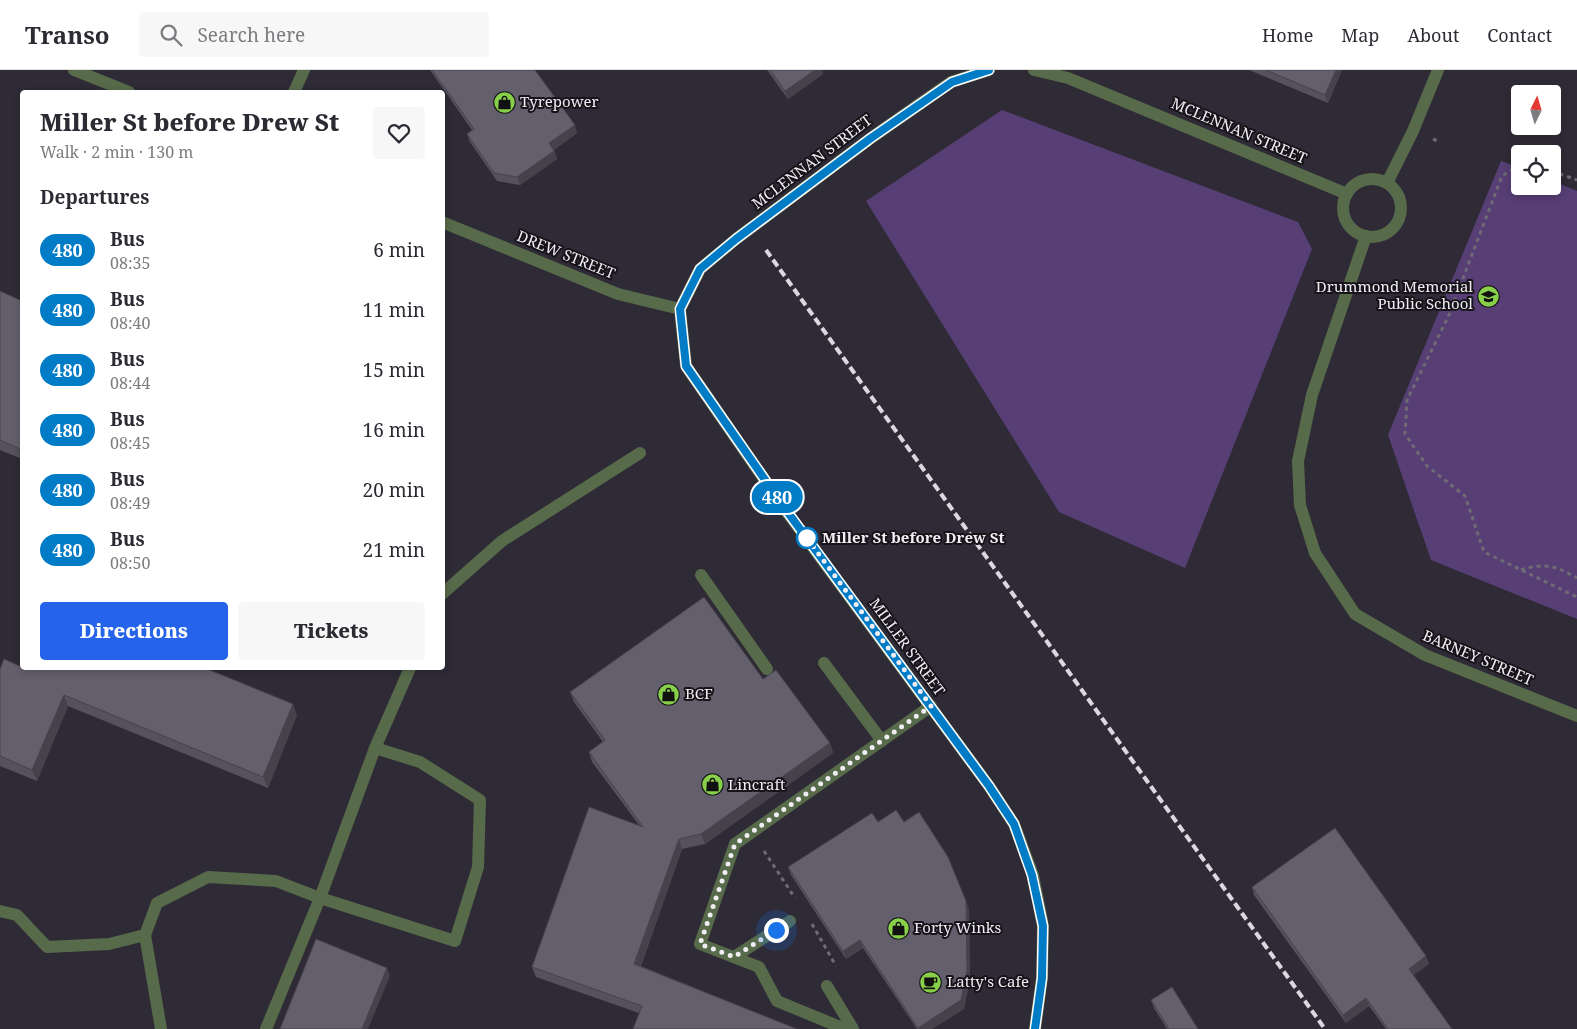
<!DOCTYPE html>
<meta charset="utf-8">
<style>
body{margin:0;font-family:"Noto Serif",serif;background:#f7f7f7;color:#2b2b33;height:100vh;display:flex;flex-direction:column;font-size:19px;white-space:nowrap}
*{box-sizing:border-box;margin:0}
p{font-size:16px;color:#7c7c81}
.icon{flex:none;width:28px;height:28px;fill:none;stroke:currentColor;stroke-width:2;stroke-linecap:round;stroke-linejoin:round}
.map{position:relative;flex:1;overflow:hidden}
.sheet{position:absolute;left:20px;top:20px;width:425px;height:580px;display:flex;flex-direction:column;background:#fff;border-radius:5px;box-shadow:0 2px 8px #0003}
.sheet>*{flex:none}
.badge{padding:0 10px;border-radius:16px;font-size:18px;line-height:32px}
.needle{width:32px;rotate:5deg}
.controls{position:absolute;left:1511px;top:15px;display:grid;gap:10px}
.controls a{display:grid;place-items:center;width:50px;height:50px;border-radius:5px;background:#fff;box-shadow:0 2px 8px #0003;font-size:25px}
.you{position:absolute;width:25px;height:25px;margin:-12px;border:4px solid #fff;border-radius:50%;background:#1a73e8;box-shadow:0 0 0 8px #1a73e833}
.map>.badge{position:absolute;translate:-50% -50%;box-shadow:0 0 0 2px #fff}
h2{padding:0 20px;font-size:19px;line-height:45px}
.round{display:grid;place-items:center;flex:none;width:52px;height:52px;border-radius:5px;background:#f7f7f7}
.head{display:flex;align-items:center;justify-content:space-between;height:85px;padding:0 20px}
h1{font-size:24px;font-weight:800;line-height:38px}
.cta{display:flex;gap:10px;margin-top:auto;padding:10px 20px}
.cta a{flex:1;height:58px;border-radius:5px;background:#2563eb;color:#fff;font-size:20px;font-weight:800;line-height:58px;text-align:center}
.cta a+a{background:#f7f7f7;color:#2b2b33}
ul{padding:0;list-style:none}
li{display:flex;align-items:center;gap:15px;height:60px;padding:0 20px}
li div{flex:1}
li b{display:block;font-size:19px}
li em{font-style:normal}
li .badge{min-width:55px;font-weight:700;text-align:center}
header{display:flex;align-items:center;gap:30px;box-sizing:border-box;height:70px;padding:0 25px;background:#fff;border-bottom:1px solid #e1e1e2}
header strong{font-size:24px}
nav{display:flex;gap:28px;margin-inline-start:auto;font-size:18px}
.search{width:350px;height:45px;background:#f7f7f7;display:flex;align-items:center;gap:12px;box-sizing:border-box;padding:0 18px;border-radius:5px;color:#7c7c81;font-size:19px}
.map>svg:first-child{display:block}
</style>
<header>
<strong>Transo</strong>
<div class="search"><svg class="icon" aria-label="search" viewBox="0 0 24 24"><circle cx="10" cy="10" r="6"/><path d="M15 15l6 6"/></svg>Search here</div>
<nav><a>Home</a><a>Map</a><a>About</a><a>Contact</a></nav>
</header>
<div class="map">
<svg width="1577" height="959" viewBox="0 0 1577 959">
<rect width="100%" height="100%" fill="#2f2b36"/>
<g fill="#573e75">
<path d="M1002 40 1298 152 1312 179 1185 498 1059 442 866 131Z"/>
<path d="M1501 91 1520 98V116H1552L1553 111 1577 121V549L1431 490 1388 365Z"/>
</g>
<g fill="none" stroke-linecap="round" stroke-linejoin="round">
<g stroke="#6f6b75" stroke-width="3" stroke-dasharray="4 4" stroke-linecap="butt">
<path d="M1433 69 1440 72"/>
<path d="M1520 94 1502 106 1449 245 1407 330 1405 364 1427 396 1465 426 1484 482 1577 527"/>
<path d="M1552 101 1577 110"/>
<path d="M1521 500C1545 492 1556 496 1577 508"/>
<path d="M764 781 795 828"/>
<path d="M812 854 836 896"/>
</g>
<g stroke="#576a4a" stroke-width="12">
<path d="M701 505 767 599"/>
<path d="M442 524 502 471 640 383"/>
<path d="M824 593 882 671"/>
<path d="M0 841 17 845 47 877 109 874 145 865 157 833 208 807 276 811 320 828 455 871 478 797 480 730 420 692 375 678"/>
<path d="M145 865 161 959"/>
<path d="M734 887 790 851"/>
<path d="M827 916 853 959"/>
<path d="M266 959 320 828 375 678 410 598"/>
<path d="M845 959 777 931 759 897 700 874 735 774 931 636"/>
</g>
<g stroke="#576a4a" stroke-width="12">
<path d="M74 0 129 22"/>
<path d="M294 22 304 0"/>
<path d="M442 152 618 224 680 239"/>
</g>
<g stroke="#576a4a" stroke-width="12">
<path d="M989 0 951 12 871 68 736 169 700 199 680 239 686 296 786 441 989 716 1014 754 1033 805 1043 856 1042 908 1035 959"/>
<path d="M1034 0 1068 8 1347 124"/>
<circle cx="1372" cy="138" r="29"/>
<path d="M1387 113 1413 61 1438 0"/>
<path d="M1366 166 1312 325 1298 391 1300 435 1315 483 1355 544 1425 585 1577 646"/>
</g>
<path stroke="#dcd8e0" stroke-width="4" stroke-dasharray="8 4" stroke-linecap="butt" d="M766 180 1325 959"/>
</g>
<g fill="#56525d">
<path d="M430 0H535L577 63 554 80 557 89 520 115 497 111 470 72 467 64 472 60Z"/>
<path d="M767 0H822L823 4 788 29Z"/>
<path d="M1249 0H1342L1328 33Z"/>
<path d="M0 221 22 231V389L0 380Z"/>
<path d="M0 599 297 645 268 718 68 636 37 711 0 696Z"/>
<path d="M763 609 830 673 833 683 705 774 682 779 641 896 797 959 639 943 536 907 532 897 639 755 592 692 589 682 603 672 574 632 570 622Z"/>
<path d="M878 752 969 839 970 909 964 939 932 959H917L863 878 846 889 791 805 788 797Z"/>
<path d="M1252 817 1426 886 1429 894 1413 905 1452 959H1386L1369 936 1346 953 1254 825Z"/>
<path d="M1151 930 1198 959H1167L1154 938Z"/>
</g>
<g fill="#46424c">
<path d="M815 0H822L823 4 788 29 785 21Z"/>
<path d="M1336 0H1342L1328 33 1325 25Z"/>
<path d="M575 55 577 63 552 81 549 73Z"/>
<path d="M554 81 557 89 520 115 517 107Z"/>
<path d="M64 625 68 636 37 711 32 700Z"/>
<path d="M293 634 297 645 268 718 263 707Z"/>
<path d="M830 673 833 683 705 774 701 764Z"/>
<path d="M679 769 682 779 638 903 634 894Z"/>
<path d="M966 831 969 839 970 909 964 939 932 959H919L918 958Z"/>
<path d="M860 870 863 878 846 889 843 881Z"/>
<path d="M1426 886 1429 894 1411 907 1409 899Z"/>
<path d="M387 898 390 906 368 959H362Z"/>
<path d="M1366 928 1369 936 1346 953 1343 945Z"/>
</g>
<g fill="#645f6c" stroke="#46424c">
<path d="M432 0H535L575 55 549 73 554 81 517 107 494 103 467 64 474 59Z"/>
<path d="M770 0H815L785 21Z"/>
<path d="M1266 0H1336L1325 25Z"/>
<path d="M0 221 22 231V380L0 370Z"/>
<path d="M704 527 763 609 776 600 830 673 701 764 679 769 634 894 797 959H633L642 936 532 897 589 737 643 757 589 682 605 670 570 622Z"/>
<path d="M4 589 22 597V598H205L293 634 263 707 64 625 32 700 0 686V599Z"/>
<path d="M896 740 904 752 919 742 948 787 966 831 967 901 961 930 918 958 860 870 843 881 788 797 872 743 878 752Z"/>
<path d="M1335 758 1426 886 1409 899 1452 959H1388L1366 928 1343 945 1252 817Z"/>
<path d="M316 869 387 898 362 959H280Z"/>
<path d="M1172 917 1198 959H1169L1151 930Z"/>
</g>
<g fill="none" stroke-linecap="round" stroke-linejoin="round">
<defs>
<path id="line" d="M989 0 952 12 871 68 736 169 700 199 680 239 686 296 786 440 989 716 1014 754 1032 805 1043 856 1042 908 1035 959"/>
</defs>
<use href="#line" stroke="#fff" stroke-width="11"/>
<use href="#line" stroke="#007cc6" stroke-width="8"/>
<path stroke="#f0edf4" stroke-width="5" stroke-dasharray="0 9" d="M776 860 734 887 700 874 735 774 931 636 807 468"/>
</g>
<defs>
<symbol id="shop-disc" viewBox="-11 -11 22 22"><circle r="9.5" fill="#88cf4a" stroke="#161419"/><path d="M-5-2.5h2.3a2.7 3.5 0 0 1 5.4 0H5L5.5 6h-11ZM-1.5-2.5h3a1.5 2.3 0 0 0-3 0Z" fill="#111"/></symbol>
<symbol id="school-disc" viewBox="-11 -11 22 22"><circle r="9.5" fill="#88cf4a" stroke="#161419"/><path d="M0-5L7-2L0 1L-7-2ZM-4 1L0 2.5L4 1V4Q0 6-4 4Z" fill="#111"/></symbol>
<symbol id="cafe-disc" viewBox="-11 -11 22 22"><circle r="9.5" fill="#88cf4a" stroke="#161419"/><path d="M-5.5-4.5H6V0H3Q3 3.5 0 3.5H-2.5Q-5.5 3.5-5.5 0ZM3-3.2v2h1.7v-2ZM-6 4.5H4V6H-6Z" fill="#111"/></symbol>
</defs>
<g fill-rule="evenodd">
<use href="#shop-disc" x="492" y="20" width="25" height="25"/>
<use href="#school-disc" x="1476" y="214" width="25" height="25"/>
<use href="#shop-disc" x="656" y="612" width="25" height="25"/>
<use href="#shop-disc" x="700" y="702" width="25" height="25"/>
<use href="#shop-disc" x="886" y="846" width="25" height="25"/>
<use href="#cafe-disc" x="918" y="900" width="25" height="25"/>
</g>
<circle fill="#fff" stroke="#007cc6" stroke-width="2.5" cx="807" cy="468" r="10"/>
<g text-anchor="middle" stroke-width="4" stroke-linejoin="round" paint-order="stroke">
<g font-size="15" fill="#f0edf4" stroke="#161419" text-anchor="start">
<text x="520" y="37">Tyrepower</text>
<text x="1473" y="222" text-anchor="end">Drummond Memorial<tspan x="1473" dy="17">Public School</tspan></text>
<text x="685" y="629">BCF</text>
<text x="728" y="720">Lincraft</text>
<text x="914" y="863">Forty Winks</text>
<text x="947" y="917">Latty's Cafe</text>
</g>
<g font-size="15" fill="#f0edf4" stroke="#161419">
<text transform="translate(1239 61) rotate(23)" y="5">MCLENNAN STREET</text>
<text transform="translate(812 92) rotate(-37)" y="5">MCLENNAN STREET</text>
<text transform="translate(566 185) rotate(22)" y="5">DREW STREET</text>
<text transform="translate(907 577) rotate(54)" y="5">MILLER STREET</text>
<text transform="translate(1478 588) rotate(23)" y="5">BARNEY STREET</text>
</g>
<g font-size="15" font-weight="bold" fill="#f0edf4" stroke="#161419" text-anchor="start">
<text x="822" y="473">Miller St before Drew St</text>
</g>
</g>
</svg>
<div class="controls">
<a><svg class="needle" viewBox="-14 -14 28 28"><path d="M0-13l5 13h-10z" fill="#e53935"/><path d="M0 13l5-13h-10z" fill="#7c7c81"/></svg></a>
<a><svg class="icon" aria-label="locate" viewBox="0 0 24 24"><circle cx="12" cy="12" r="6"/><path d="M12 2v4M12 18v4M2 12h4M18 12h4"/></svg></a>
</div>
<div class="you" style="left:776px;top:860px"></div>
<b class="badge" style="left:777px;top:427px;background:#007cc6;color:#fff">480</b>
<section class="sheet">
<div class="head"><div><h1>Miller St before Drew St</h1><p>Walk · 2 min · 130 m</p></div><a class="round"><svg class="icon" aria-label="heart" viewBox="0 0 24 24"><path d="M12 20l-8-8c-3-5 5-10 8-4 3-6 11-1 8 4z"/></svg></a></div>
<h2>Departures</h2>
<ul>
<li><span class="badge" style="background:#007cc6;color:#fff">480</span><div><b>Bus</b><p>08:35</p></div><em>6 min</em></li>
<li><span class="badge" style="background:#007cc6;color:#fff">480</span><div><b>Bus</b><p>08:40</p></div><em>11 min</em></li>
<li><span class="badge" style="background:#007cc6;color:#fff">480</span><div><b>Bus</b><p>08:44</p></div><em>15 min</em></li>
<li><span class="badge" style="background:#007cc6;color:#fff">480</span><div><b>Bus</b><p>08:45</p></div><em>16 min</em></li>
<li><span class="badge" style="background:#007cc6;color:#fff">480</span><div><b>Bus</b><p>08:49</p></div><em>20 min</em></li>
<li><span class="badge" style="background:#007cc6;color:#fff">480</span><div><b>Bus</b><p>08:50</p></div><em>21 min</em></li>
</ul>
<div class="cta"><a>Directions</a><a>Tickets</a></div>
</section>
</div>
